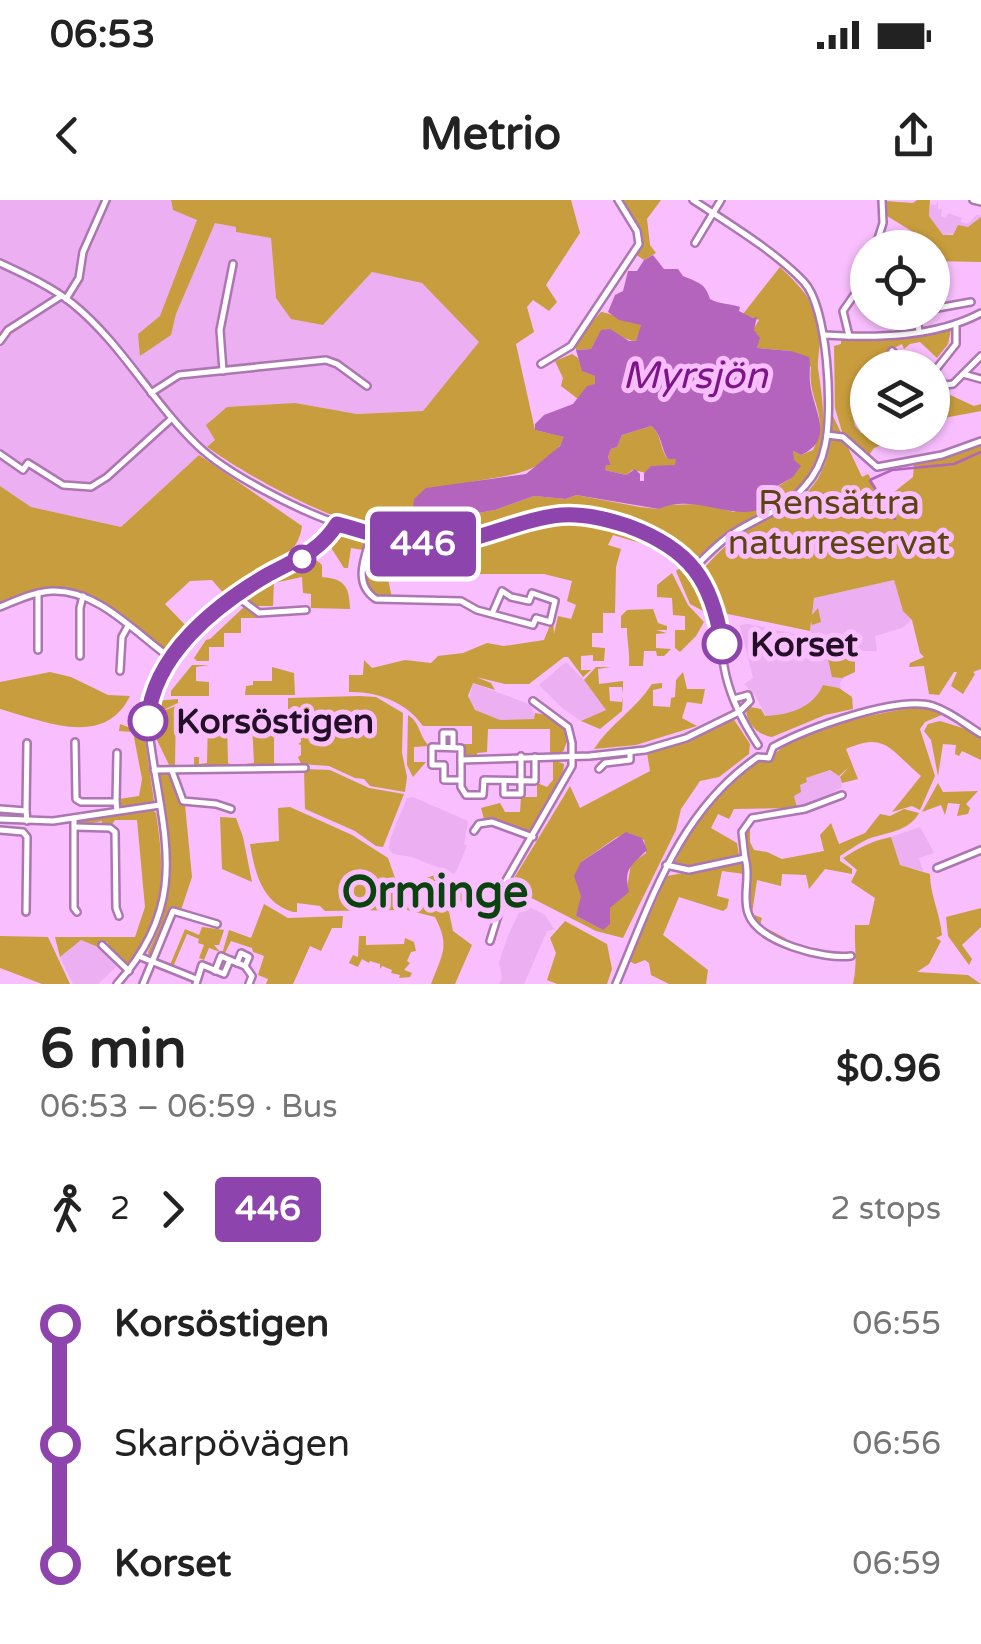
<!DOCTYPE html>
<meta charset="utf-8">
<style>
body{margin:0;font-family:"Varela Round",sans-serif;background:#f6f6f6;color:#222;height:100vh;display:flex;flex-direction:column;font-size:38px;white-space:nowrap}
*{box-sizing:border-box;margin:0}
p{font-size:32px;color:#767676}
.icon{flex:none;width:55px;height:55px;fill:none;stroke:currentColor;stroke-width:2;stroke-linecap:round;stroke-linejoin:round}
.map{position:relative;height:784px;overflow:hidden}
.panel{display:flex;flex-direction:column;background:#fff;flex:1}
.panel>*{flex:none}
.badge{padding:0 20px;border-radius:8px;font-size:35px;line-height:65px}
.controls{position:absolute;left:850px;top:30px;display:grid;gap:20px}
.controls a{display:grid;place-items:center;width:100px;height:100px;border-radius:50%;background:#fff;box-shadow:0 2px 8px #0004;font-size:50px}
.map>.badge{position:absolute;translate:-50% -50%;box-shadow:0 0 0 5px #fff}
.legs{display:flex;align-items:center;gap:15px;height:110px;padding:0 40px;font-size:32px}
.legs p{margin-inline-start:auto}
.overview{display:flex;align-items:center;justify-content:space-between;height:170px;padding:0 40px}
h1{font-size:55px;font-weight:800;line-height:75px}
ul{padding:0 40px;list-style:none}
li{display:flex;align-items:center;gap:35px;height:120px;font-size:38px}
li i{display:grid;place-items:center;width:15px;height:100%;margin:0 12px;background:currentColor}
li i::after{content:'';width:25px;height:25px;margin:-12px;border:8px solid;border-radius:50%;background:#fff}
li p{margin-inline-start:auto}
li:first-child i{background:linear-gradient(#0000 50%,currentColor 0)}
li:last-child i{background:linear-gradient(currentColor 50%,#0000 0)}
.status{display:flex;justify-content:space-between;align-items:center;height:70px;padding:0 50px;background:#fff;direction:ltr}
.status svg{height:28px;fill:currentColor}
header{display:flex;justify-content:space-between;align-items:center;height:130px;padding:0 40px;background:#fff;font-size:45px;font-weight:800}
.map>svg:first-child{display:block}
</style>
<div class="status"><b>06:53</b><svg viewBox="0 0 49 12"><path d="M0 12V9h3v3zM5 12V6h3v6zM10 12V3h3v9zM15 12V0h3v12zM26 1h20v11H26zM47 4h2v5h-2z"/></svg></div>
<header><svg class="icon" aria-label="back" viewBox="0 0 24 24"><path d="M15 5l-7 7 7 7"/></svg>Metrio<svg class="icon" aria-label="share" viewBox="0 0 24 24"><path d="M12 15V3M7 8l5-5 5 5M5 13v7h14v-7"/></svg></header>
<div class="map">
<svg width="981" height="784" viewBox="0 0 981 784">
<rect width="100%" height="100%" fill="#f8befd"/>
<g fill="#ecaff2">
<path d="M0 0H171L173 10 197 19 171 135 176 114 215 22 236 27V32L271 38 276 98 323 125 372 72 422 83 480 142 423 211 357 214 295 203 215 240 121 327 31 307 0 286Z"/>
<path d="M938 1V9L942 10 941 16 946 18 948 13 962 18 961 22 968 24 976 15 981 16V30L943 35 929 16 931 4 936 5Z"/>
<path d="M894 380 903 411 912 420 902 428 875 436 877 451H856L816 437 810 431 814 398Z"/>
<path d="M748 424 799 435 855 457V472L847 473 840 483 841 491 854 500 775 533 755 495 744 484 753 478 740 425Z"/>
<path d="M566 462 583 479 606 510 581 521 562 508 539 485Z"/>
<path d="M473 483 531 505 535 519 500 520 475 511 469 500Z"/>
<path d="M831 570 840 577 842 587 834 592 833 597 797 608 794 596 801 592 800 585 806 578Z"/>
<path d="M413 597 468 621 464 644 467 646 455 674 412 657 393 654 389 649 391 637 407 598Z"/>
<path d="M920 627 934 653 919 658 923 671 900 665 891 637Z"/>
<path d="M526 705 545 715 554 729 547 731 524 784H499L502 778 499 762 508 736 522 706Z"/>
<path d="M81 740 98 747 117 766 98 784H73L60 757Z"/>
</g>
<g fill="#c89d3d" fill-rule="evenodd">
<path d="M171 0H571L580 33 546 85 557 102 549 111 533 100 527 107 534 132 516 144 535 230 565 237C545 275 508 275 471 282L461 316 495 310 534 296 566 299 576 295 640 307 659 309 665 305 701 304 734 312 792 278 793 251 801 255 813 250C831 213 807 203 811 167L791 151 757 148 759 138 753 130 759 120 743 114 780 67C802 88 820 106 820 139 820 149 817 160 818 169 835 274 815 282 729 332 718 339 710 350 699 356 685 357 678 346 667 339 643 324 608 314 580 311 537 307 495 333 453 339 384 350 263 287 207 247L215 240 206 225 227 207 295 203 357 214 423 211 479 142 422 83 372 72 323 125 291 119 276 98 271 38 236 32V27L215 23 176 114 171 135 140 156 138 134 160 116 197 20 173 10Z"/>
<path d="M620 0H661L647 19 650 45 656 53 644 60 635 54 642 34Z"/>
<path d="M917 0H930L929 16 943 35H953L958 25 968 27 981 17V62L933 61 932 48 922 47 923 38 887 16 885 1 913 3Z"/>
<path d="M601 112C606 112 632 122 642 125L636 141C629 142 614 131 601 131L591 149 576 150 575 142Z"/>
<path d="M951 129 948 144 937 158 920 142 910 144 904 149 902 144 888 151 875 165 877 167 868 168 867 179 858 173 850 205 855 226 861 233 878 237 883 233H914L906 237 908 244 899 250 890 242 874 248 867 258 843 235 835 208 834 146 841 144V140H882Z"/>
<path d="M572 154 578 158 583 171 595 176V184L578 199 561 186 563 178 555 161Z"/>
<path d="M948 194 974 206 981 204V211L944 218V224L933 226V207Z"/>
<path d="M833 216 862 277 868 274 884 300 913 277 914 262 941 260 981 243V469L973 472 975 474 963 494 951 486 957 472H954L939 495 929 494 924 466 909 467 910 463 924 457 920 453 912 420 903 411 894 380 814 398 812 415 818 408 821 422 812 425 811 421 810 431 723 413 703 372V369C712 360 721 349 731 342 792 297 828 306 833 216Z"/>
<path d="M651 226C662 234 659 248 668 259H676V265L647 273 632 270 626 275 605 270V265H611L608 257 611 249 617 247 622 235Z"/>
<path d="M199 255 302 326C298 361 257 375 230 394L225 395 212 380 190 381 165 404 190 430 175 450H165C99 403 84 369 0 405V286L31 307 121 327Z"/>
<path d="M567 320 605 324 650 340 647 345 613 335 608 345 621 349 616 367 615 413H603V433H592V447L605 448 604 461H593V455L581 456V470H591L583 477 568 457H564L529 484H505L476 477 491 483 495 490 473 483 468 496 475 510 500 520 534 519 535 513C550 515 562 521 569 536L563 552 550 553V529H488L487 552 477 553V558H465L464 544H472V526H423C407 502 376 491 349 492V475H363L364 460 372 468 405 460 431 463 438 456 463 453 487 443 504 446 544 440 553 418 554 434 558 416 571 419 576 405 567 401 572 381 544 374H393L388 379 392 398 377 397 365 384 367 362 406 360 407 350 370 351 376 340 398 346 444 349Z"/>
<path d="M340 331 366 335 363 350 351 348 348 368H344L328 343Z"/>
<path d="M315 359 322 365V377C345 379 349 386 350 409L311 408V394L303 393 302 377 274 383 273 406H255L242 395 275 376Z"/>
<path d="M684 365 698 383 709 409 707 413 690 404 676 371Z"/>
<path d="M672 373 688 405 704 422 696 436 680 452 675 448V430H685V416L673 415 672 398 657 397V385Z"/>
<path d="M244 407 258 418H241V433H224V447H209V461H197L194 458 206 440 210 439Z"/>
<path d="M653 409 658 423 667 426V430H656L667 433 656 434V448L671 449 664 456H657L656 451H644L643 466H629C630 452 627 442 627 428H621V416L627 410Z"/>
<path d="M801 438 855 457V472L842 478 832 477 828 459 815 446 804 448Z"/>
<path d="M192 465H209L196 467V481L209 482V496H171V491Z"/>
<path d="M272 467 294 473 295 495H245L246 486 253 485V481H272Z"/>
<path d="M596 467H611L598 469 599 484 623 481V494L622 487H609L610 501 622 502 623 497 622 511 600 529 581 521 606 510 584 480Z"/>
<path d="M50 472 71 477 108 495 130 496C104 549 44 521 0 509V482Z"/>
<path d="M683 472 687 489H705L702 504 687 502 682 518 697 526 636 545 594 549C610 524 636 509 652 484L662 483V488L653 490V506L670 507 671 498 675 497 676 480Z"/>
<path d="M823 485 839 488 852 497 853 509 825 515 772 537C758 535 747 524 746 510L750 507 761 509 765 516C789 515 813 508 823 485Z"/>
<path d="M360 496 376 497 403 513 402 553 407 577 405 592 370 586 364 579 355 578 329 566 301 564 298 557 301 555V545L298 544 301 542 299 509H288V498Z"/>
<path d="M178 499V503L157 513 176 506 175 566 170 567 157 540 154 504 155 501Z"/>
<path d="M924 505 944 514 925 522 920 529 935 576 920 610 912 606 892 612 921 576C890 550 886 531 846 549L858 579 842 583 840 577 849 567 839 576 830 570 806 578 807 582 800 585 801 592 794 596 797 608 734 609 729 619 718 614 711 628 737 643 739 655 689 667 674 664 692 629 717 597 758 561 767 560 789 542 853 519Z"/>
<path d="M408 515C420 522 419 536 429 546L414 547V562H426L413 577 407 565Z"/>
<path d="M262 518H270L274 523V563L283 564V567H264L260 564 259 567H245V564L254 563 252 523H262Z"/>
<path d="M733 518 750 544 749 554 719 577 700 581 681 609 676 630 623 738 596 731 512 688 510 685 570 586 580 608 650 571 647 553 693 539ZM629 633 644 640 646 653 631 664 627 687 610 708 603 730 576 716 581 704V662L617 637Z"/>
<path d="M208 519 227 522 228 563 234 566 194 565V557H199V564L207 563Z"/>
<path d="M940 521 966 529 981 539V560L962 551 959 556 955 554 956 545 943 544 938 576 931 540 924 531 928 524Z"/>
<path d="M120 524 144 533 154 601 149 604 119 607V599L139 596 142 579 133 532 119 531Z"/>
<path d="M553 560 564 564 563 577 534 628 530 631 484 619 481 608 500 603 505 612H520L521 597H537V583L547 587 553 580Z"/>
<path d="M304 569 330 570 369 588 404 594 383 647 376 646 355 631 305 609Z"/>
<path d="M165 572 171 575 178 597 185 605 192 677 181 710 172 706 149 757 148 752C181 689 171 642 159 575Z"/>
<path d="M938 583 943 592 978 591 966 604 970 608 968 614 957 616 960 604 948 603 945 615 941 605 922 612Z"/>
<path d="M290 607 352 635 388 658 401 695 402 710 325 711 320 706 297 703V712H293C262 703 255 673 250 644L279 641 278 608Z"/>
<path d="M904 609 919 613C909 632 886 632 868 639 859 643 848 651 840 656V661L852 669V674L825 669 809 689 806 675 782 674 781 686 757 680 752 714 762 718 760 725 787 739C734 727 756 706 750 670 748 653 739 639 750 624V642L754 650 767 652 782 659 824 651 820 635 831 623 839 644 865 633 880 614 890 616Z"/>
<path d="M153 610 156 613C163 658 166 698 145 740 140 751 136 759 126 765L112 752 107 742 98 747 81 740 60 757 55 737H135L145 707 137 620H115L111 626H102V621L81 625 79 620Z"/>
<path d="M220 617 236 618 243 637 252 682 222 669Z"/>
<path d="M891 637 900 665 930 674C930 695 940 713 942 735L936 738 941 741 929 764 917 772 968 775 981 784H853C858 762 854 746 855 725H869L875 698 851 682 857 670 843 658C859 648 871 641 891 637Z"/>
<path d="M741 662 744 674 722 671 717 696 729 699 727 708 723 711 679 697 663 735 708 770 706 784H669L651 775 649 763 645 760 635 764 629 761 667 676Z"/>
<path d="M438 674 476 689 468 704 457 700 449 712 453 731 472 745 455 784H431C443 753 450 746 435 717L407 710 405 696 414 682Z"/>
<path d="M264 704 288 718 343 716 342 728H332L321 751 310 746 293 784H266L268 779 258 775 264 756 253 752 252 748 231 741 224 755 222 754 229 730 251 738Z"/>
<path d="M981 708V727L962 745 972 759 969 765 948 736 946 717Z"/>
<path d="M565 721 607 744 612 769 607 784H557L547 780 556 753 550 738Z"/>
<path d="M202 727 224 730 219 745H214L220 752 209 748 204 760 199 758 204 745 198 743 199 739 187 734 173 767 170 765 185 729 199 735Z"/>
<path d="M0 736 48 737 70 784H42L0 768Z"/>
<path d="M359 736H366V745L404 744 405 738 414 742 416 751 411 752 407 761 410 763 404 770 412 773 410 777 399 778 400 775 391 773 392 770 382 766 380 769V764L370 761 369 763 362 759 358 767 349 763 353 755 358 757Z"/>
</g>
<g fill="#b564be" fill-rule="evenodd">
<path d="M653 55 664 69H678L683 76C699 83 705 83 710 99 721 105 729 103 740 107L739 111 753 118 757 117 754 130 760 138 757 148 791 151 809 157C811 166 809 174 810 182 812 209 837 239 801 255L793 251 794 260 801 266 792 278 777 286 770 305C736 326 696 291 659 309L576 295 566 299 534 296 495 310 461 316 412 318 414 299 426 288 526 274 560 246 564 237 535 230V224L544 215 573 204 587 186 595 184V176L582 171 576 150 591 149 601 130 610 129 629 141H636L641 125 619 120 608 112 615 95 623 91 628 71H637L644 60ZM651 226C662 234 661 249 668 259H676L675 265 651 266 644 273V281H640V274L635 269 626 275 605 270 606 265H611L608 257 611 249 617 247 622 235Z"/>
<path d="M626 632 642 638 647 650C632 666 623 667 629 692L610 708V724L603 730 576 716 581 696 574 676 581 662Z"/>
</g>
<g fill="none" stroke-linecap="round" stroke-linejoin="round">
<path stroke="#b564be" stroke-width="2.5" d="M895 319 870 281 872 279 892 270 954 264 981 252"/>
<defs>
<g id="minor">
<path d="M693 0C728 23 776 52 804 82 828 108 833 212 825 246 822 261 815 275 805 286 786 309 759 317 735 332 720 341 707 355 695 367"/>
<path d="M973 0 981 2"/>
<path d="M695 43 721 0"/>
<path d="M875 48 883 23 882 0"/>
<path d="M0 63C24 74 52 87 73 104 122 144 152 202 198 246 227 274 298 310 336 323 367 335 407 347 440 344 473 342 504 327 535 320 581 309 634 320 673 348 719 381 715 427 726 476 732 501 744 524 758 545"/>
<path d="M66 99 79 78 83 52 106 0"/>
<path d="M932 109 971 102"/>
<path d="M916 112 919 131"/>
<path d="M885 114 907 112"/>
<path d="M824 135C875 138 934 138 981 113"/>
<path d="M849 136 843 111 859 88 868 68"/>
<path d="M0 141 8 130 61 96"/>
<path d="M892 151 909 168"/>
<path d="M541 164 571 146 639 44 637 31 618 0"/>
<path d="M223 171 220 130 233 64"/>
<path d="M933 173 945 185 953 184 981 156"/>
<path d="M933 173 956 144V124"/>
<path d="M963 174 981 179"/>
<path d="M151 193 179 175 326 160 337 164 367 186"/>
<path d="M857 197 868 203"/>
<path d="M827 235 843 237 877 267 942 255 981 241"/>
<path d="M0 254 23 270 28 263 63 285 91 287 107 277 171 219"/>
<path d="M372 333C365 357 352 383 376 399L461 401 477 410 533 425 536 418 550 422 555 401 532 393 529 401 511 397 502 391 492 414"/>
<path d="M235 395 259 413 306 410"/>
<path d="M0 407C17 400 34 392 52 391 98 389 137 435 172 459"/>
<path d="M38 450V393"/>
<path d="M80 456V408L83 396"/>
<path d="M120 471 122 437 128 426"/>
<path d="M75 542 76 599 81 602H116L117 611"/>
<path d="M443 546V533H453V546"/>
<path d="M461 560 590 556 645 550 686 538 739 512 750 501 748 495 734 499"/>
<path d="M599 569 605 563 630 560V552"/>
<path d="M154 570 305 568"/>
<path d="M172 571 183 601 216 604 231 609"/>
<path d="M460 580H444V565H432V547L461 548V587L466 595H483L484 580 535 581V557"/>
<path d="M504 581V594H521V556"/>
<path d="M116 602 117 553"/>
<path d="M0 609 26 611 27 621"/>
<path d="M26 611 27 543"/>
<path d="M74 618V708L77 712"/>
<path d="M0 619 53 621 160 605"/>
<path d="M75 627 110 628 115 632 116 708 119 716"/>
<path d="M0 630 23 632 27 637 26 712"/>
<path d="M474 631 479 624 492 622 533 637"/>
<path d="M745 658C751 677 742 695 748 713 757 742 824 760 851 756"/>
<path d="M666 665 689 670 745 658 742 632 752 618 805 609 842 595"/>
<path d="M937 668 981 650"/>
<path d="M504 684 572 566V543L568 527 533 501"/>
<path d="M490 741 503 699"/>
<path d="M102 745 129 771"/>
<path d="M141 757 196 779"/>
<path d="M237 763 241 753 249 757 245 766"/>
<path d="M215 771 221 756 230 760"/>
<path d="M117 784C196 696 159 627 148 523 149 459 215 407 264 377 293 360 318 354 337 324"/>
<path d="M143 784 173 711 217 724"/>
<path d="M196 784 202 765 224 774 230 760 245 766 252 776 249 784"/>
<path d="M616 784C652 699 679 611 758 557L769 558 773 547C806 529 897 495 933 506 951 512 965 524 981 534"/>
</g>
</defs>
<use href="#minor" stroke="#ac76b1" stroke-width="10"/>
<use href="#minor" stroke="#fff" stroke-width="5"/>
</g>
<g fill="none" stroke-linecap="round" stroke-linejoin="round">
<defs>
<path id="line-1" d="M148 521C152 455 217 404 269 374 297 359 319 352 337 324 368 332 402 346 434 345 478 343 518 319 561 315 584 313 607 319 628 326 690 349 712 380 722 444"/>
</defs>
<use href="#line-1" stroke="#fff" stroke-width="22"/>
<use href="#line-1" stroke="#8e44ad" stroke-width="15"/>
</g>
<g fill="#fff" stroke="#8e44ad" stroke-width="5">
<circle cx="302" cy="359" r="12"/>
<circle cx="722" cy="444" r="18"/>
<circle cx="148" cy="521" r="18"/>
</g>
<g text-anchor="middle" stroke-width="10" stroke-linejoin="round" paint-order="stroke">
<g font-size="35" fill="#5c450f" stroke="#f8befd">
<text x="839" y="314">Rensättra<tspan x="839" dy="40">naturreservat</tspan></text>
</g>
<g font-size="35" font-weight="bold" fill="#230f26" stroke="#f8befd" text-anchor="start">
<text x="750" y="456">Korset</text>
<text x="176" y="533">Korsöstigen</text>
</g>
<g font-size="38" font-style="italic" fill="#7d1488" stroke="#f8befd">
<text x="695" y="188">Myrsjön</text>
</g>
<g font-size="45" font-weight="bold" fill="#0a430d" stroke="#f8befd">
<text x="435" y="707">Orminge</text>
</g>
</g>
</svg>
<div class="controls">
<a><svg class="icon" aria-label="locate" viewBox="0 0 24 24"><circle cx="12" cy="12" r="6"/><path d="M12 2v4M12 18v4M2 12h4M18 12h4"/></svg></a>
<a><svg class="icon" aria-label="layers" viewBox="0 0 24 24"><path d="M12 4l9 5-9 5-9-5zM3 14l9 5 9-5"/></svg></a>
</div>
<b class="badge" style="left:423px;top:344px;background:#8e44ad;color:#fff">446</b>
</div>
<section class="panel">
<div class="overview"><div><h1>6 min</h1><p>06:53 – 06:59 · Bus</p></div><b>$0.96</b></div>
<div class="legs"><svg class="icon" aria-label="walk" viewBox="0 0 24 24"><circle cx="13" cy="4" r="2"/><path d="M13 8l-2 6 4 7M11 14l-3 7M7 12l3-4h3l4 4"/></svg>2<svg class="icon" aria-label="forward" viewBox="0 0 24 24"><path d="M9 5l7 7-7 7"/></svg><b class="badge" style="background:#8e44ad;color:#fff">446</b><p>2 stops</p></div>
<ul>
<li><i style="color:#8e44ad"></i><b>Korsöstigen</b><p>06:55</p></li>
<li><i style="color:#8e44ad"></i><span>Skarpövägen</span><p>06:56</p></li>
<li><i style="color:#8e44ad"></i><b>Korset</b><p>06:59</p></li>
</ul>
</section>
